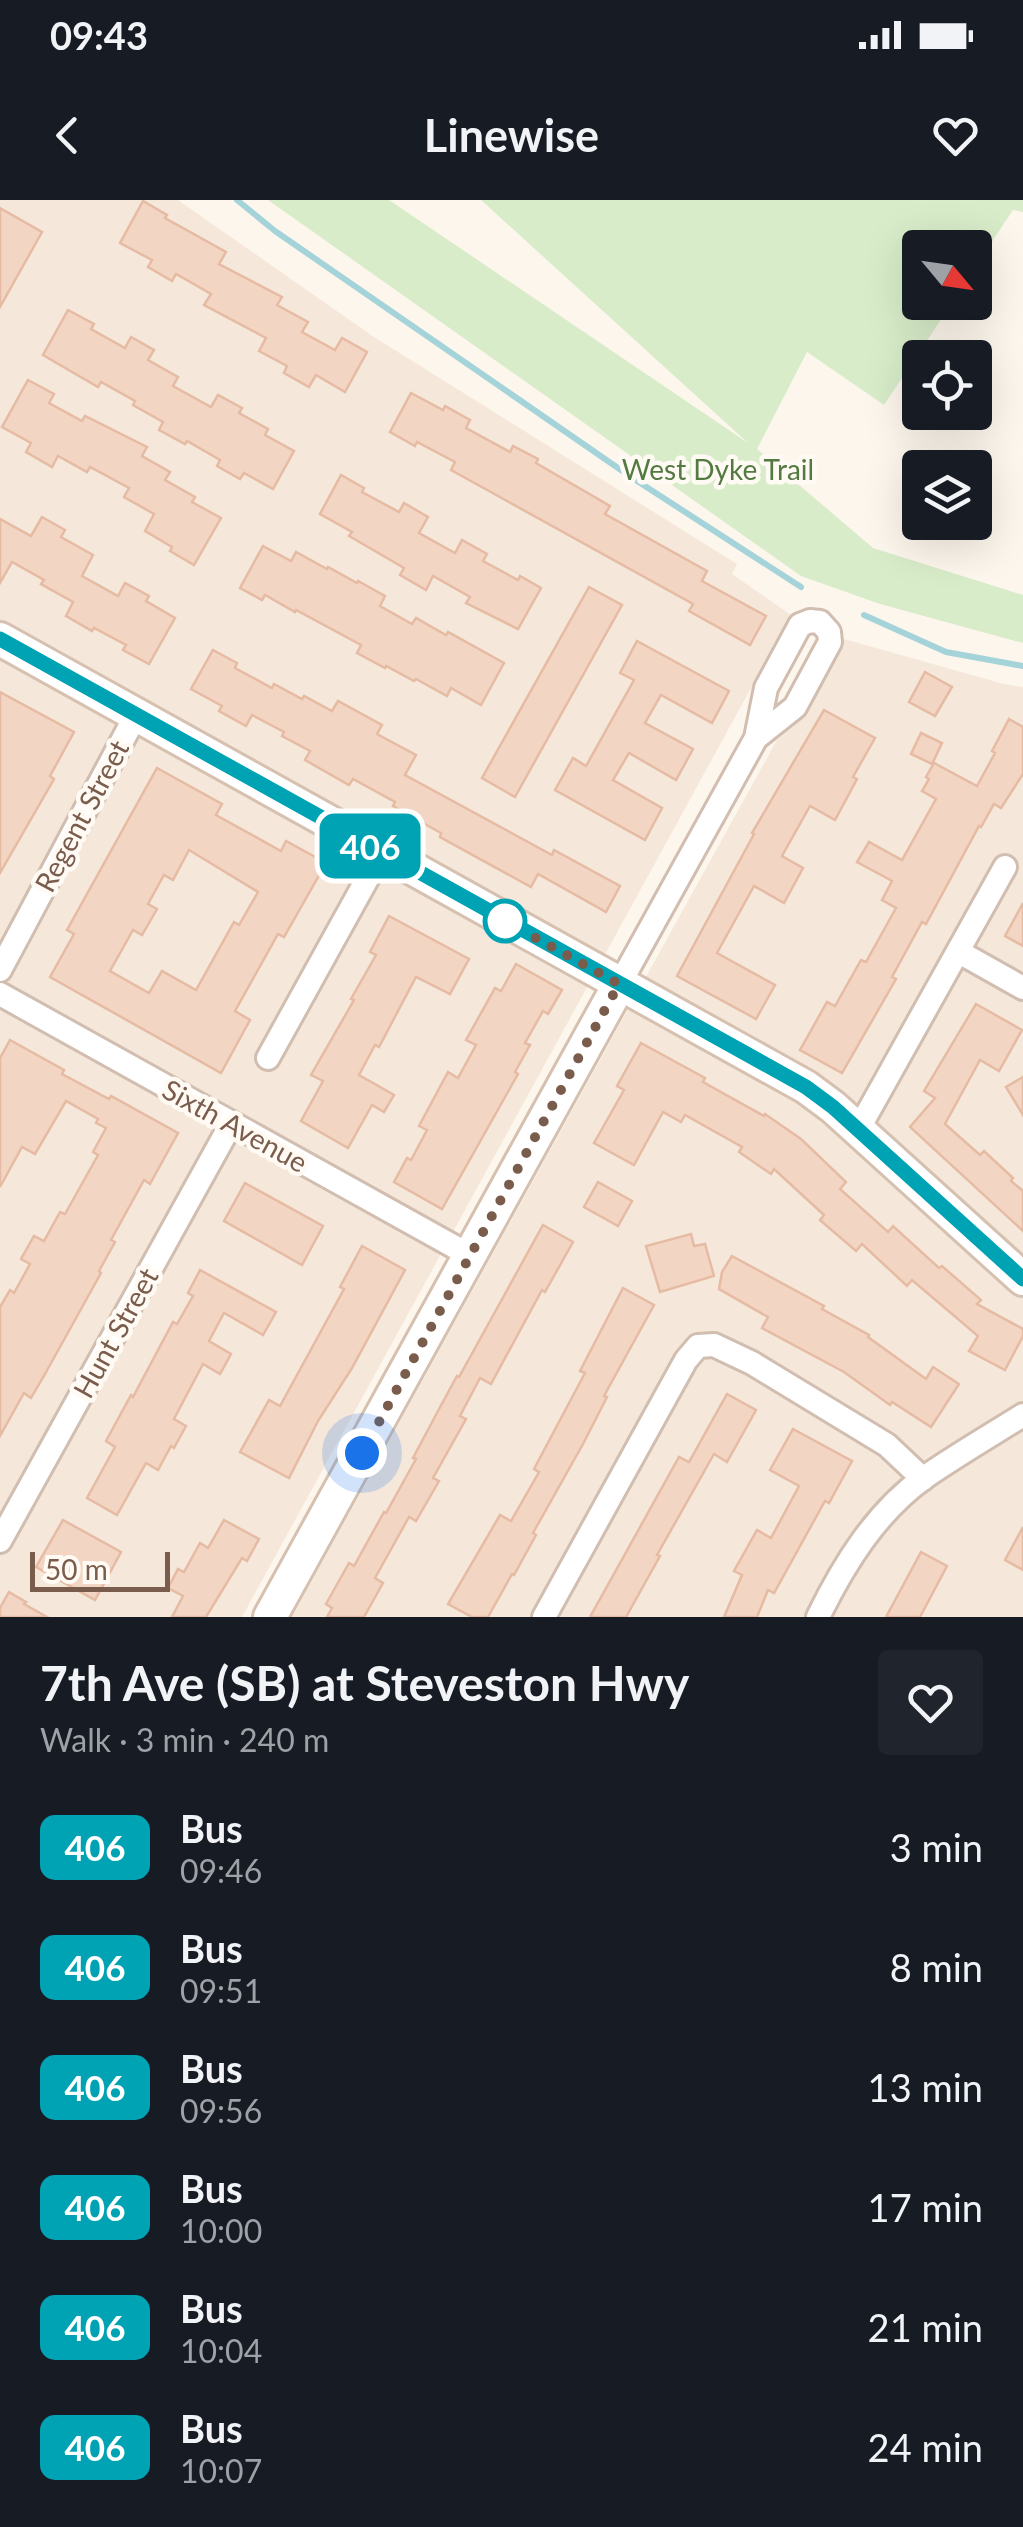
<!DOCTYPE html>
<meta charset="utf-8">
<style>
body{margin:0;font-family:Lato,sans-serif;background:#20242c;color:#f1f3f6;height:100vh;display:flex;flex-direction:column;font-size:38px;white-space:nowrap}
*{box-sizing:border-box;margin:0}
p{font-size:32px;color:#9ea1a6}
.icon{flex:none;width:55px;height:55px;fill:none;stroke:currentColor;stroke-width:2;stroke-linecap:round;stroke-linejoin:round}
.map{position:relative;height:1417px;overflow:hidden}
.panel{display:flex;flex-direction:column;background:#171b24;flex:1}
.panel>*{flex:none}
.badge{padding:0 20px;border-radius:15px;font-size:35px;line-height:65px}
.needle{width:65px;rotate:119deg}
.fabs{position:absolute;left:902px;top:30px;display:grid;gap:20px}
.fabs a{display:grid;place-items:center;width:90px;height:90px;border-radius:10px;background:#171b24;box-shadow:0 10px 40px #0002;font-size:50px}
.scale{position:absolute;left:30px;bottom:25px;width:140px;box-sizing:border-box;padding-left:10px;border:5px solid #7a5c4d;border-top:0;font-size:28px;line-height:35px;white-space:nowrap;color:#7a5c4d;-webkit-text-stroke:8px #fffaf3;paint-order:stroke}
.you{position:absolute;width:50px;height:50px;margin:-25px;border:8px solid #fff;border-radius:50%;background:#1a73e8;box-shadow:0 0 0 15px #1a73e833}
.map>.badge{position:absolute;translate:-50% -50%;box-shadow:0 0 0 5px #fff}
.round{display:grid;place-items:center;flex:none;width:105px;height:105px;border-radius:10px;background:#20242c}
.head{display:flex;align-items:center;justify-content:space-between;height:170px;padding:0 40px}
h1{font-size:48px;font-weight:700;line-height:75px}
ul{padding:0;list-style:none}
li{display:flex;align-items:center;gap:30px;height:120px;padding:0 40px}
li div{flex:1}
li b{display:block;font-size:38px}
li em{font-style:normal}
li .badge{min-width:110px;font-weight:700;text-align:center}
.status{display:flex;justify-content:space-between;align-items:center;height:70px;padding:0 50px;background:#171b24;direction:ltr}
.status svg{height:28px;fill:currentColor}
header{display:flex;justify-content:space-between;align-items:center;height:130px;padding:0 40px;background:#171b24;font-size:45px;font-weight:700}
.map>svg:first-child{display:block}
</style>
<div class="status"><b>09:43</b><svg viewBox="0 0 49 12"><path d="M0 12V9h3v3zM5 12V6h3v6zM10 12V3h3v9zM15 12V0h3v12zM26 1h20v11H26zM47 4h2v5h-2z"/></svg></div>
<header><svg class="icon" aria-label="back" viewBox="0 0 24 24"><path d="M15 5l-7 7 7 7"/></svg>Linewise<svg class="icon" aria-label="heart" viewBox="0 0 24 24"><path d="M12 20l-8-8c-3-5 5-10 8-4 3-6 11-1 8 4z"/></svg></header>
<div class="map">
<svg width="1023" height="1417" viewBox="0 0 1023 1417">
<rect width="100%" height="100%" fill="#fdf6ec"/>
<g fill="#f5e8da">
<path d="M0 0H178L374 137 737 364 732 374 791 415 242 1417H0Z"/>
<path d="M844 439 1004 484 1023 487V1417H292L777 540 795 525Z"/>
</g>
<path fill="#d8ecc9" d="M268 0H389L748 243 481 0H1023V12L1013 10 975 67V48H920V102L952 103 884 205 807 152 757 249 873 348 1023 395V443L880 404 801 376Z"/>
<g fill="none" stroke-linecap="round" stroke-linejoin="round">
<g stroke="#a5d3da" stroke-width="6">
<path d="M237 0 275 31 631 277 801 387"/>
<path d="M864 415 946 452 1023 466"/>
</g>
</g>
<g fill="#f3d5c3" stroke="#e6bba3" stroke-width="2.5" fill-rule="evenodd">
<path d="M143 1 167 15 165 18 226 52 219 64 282 97 277 105 308 122 302 132 335 150 342 138 367 152 345 192 316 175 309 187 284 173 287 166 259 151 266 138 204 105 211 94 176 74 172 81 148 67 152 60 120 43Z"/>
<path d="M0 8 42 32 0 107Z"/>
<path d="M68 110 94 124 91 129 125 148 131 137 154 150 148 160 178 177 173 186 211 207 218 195 242 208 239 213 268 229 265 235 294 251 273 289 244 273 240 279 217 266 220 260 187 241 185 244 159 230 163 222 133 205 135 201 101 182 98 187 43 155Z"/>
<path d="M28 180 54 194 49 203 82 221 85 216 147 247 142 256 170 272 165 280 195 297 192 302 221 318 194 365 170 351 172 347 145 331 154 314 124 297 129 288 90 267 87 272 58 256 52 267 26 252 31 243 2 227Z"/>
<path d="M411 193 443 210 445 206 470 220 466 228 510 252 513 246 538 259 536 263 610 306 605 314 707 371 702 381 766 416 750 445 689 411 693 404 451 270 455 262 417 242 415 246 390 232Z"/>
<path d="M341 275 364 288 362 292 399 312 404 303 428 317 419 333 455 353 462 340 487 354 483 361 518 380 520 376 541 388 518 429 466 403 470 397 433 376 426 390 400 375 404 368 349 336 352 332 320 314Z"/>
<path d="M42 317 65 330 61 337 93 355 82 376 118 396 125 383 149 396 146 401 175 418 149 464 123 450 126 445 94 428 92 431 66 416 73 402 41 384 44 380 12 362 0 383V319L31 336Z"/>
<path d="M263 346 291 361 296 352 327 369 328 367 357 383 358 381 385 396 380 406 412 424 416 418 446 435 448 432 504 463 481 505 451 488 447 496 416 479 414 481 386 466 385 468 357 453 361 445 296 410 295 412 265 395 262 400 240 388Z"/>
<path d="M589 387 622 405 515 597 482 578Z"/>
<path d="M637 441 729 491 712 523 661 495 645 523 693 549 676 580 629 553 613 580 662 608 645 640 555 590 573 558 586 566 634 480 620 473Z"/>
<path d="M213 450 237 463 235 468 272 488 274 484 302 499 304 496 332 511 338 501 382 525 377 534 416 555 405 575 552 655 554 650 620 686 606 712 538 674 531 687 440 637 441 633 393 606 395 602 353 579 349 585 305 560 310 551 282 536 284 532 252 515 246 526 219 511 222 506 191 489Z"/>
<path d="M925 472 952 487 935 516 909 502Z"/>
<path d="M0 492 74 532 50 576 54 579 0 673Z"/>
<path d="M824 510 875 538 853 577 857 579 835 620 810 606 782 656 803 668 784 703 754 686 717 753 775 785 756 819 677 776 754 634 752 633Z"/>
<path d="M1009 519 1023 527V574L1001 608 994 604 981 627 979 626 926 724 922 722 892 777 896 779 842 873 800 850 827 802 835 806 861 760 866 762 896 708 882 700 892 681 857 662 869 642 902 660 936 599 922 591 929 579 926 577 934 563 977 586 995 553 992 551Z"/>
<path d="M921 533 942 543 932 564 911 554Z"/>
<path d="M157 568 222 604 216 615 281 651 286 641 326 663 284 737 278 734 235 811 250 820 221 873 50 777 74 734 67 730ZM189 650 258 692 239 725 234 722 196 790 162 771 149 793 110 771 133 730 142 735 157 709 148 704 164 675 173 680Z"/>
<path d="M1023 703V746L1005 736Z"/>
<path d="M389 716 469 759 450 794 416 777 379 847 375 845 359 875 394 895 384 912 372 905 348 948 301 921 323 881 311 875 354 800 351 799 376 755 370 752Z"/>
<path d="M516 764 562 790 548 814 543 811 525 843 530 845 515 872 518 874 442 1009 394 982 407 958 411 960 427 930 419 926 448 872 458 878 476 845 466 840 495 788 501 791Z"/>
<path d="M976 804 1022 830 999 871 980 860 945 924 980 955 984 951 1013 978 1011 981 1023 991V1031L910 927 935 898 924 891Z"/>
<path d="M10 840 64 870 62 874 109 899 111 896 178 933 150 984 144 980 111 1040 115 1042 99 1071 101 1073 45 1174 31 1198 24 1193 0 1236V1107L10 1090 14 1093 30 1064 21 1059 34 1036 44 1041 60 1012 65 1014 98 955 93 952 106 928 96 923 98 919 66 901 35 954 22 947 0 987V858Z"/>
<path d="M641 843 705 878 703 882 764 916 765 914 801 939 846 982 840 989 888 1032 893 1026 939 1068 942 1066 981 1100 977 1104 1023 1129V1136L1005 1170 969 1151 978 1136 912 1080 907 1086 862 1044 856 1051 820 1020 824 1015 774 969 771 974 739 952 742 947 685 915 681 922 663 912 634 965 594 943 624 890 617 886Z"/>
<path d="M1023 877V915L1006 887Z"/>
<path d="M598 982 632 1001 618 1026 584 1007Z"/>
<path d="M245 983 323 1026 302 1065 224 1021Z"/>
<path d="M543 1025 573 1042 545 1092 542 1090 491 1184 480 1178 460 1216 466 1219 433 1278 439 1281 416 1321 409 1317 375 1378 383 1383 364 1417H327L332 1408 326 1404 349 1363 354 1366 384 1312 386 1313 416 1259 413 1258 438 1211 457 1176 459 1177Z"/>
<path d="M691 1034 694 1046 705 1044 714 1076 660 1092 646 1046Z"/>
<path d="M362 1046 405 1070 352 1168 318 1221 289 1278 240 1252 269 1200 280 1206 344 1089 340 1087Z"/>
<path d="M732 1056 824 1106 822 1109 869 1135 868 1137 926 1179 933 1167 959 1184 931 1227 892 1202 890 1205 844 1172 762 1128 768 1117 719 1089 722 1072Z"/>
<path d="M200 1070 276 1112 263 1135 224 1113 209 1141 231 1154 220 1174 203 1164 174 1219 186 1226 174 1248 171 1246 158 1270 146 1263 117 1315 87 1298 115 1247 106 1241 131 1195 133 1197 173 1122 177 1124 193 1096 188 1093Z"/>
<path d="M623 1088 654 1105 604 1196 607 1197 583 1244 533 1333 536 1335 514 1375 512 1374 488 1417H472L448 1404 500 1315 511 1321 539 1272 534 1269 585 1173 580 1171Z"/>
<path d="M727 1194 756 1210 727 1262 714 1254 657 1355 660 1356 626 1417H590L679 1257 689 1262Z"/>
<path d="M793 1229 852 1261 829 1303 825 1301 774 1393 768 1390 757 1417H724L742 1375 734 1371 757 1330 771 1338 799 1286 770 1270Z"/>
<path d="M63 1320 121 1352 95 1400 36 1367Z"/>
<path d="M224 1320 259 1339 247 1361 242 1358 206 1417H172L183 1396 168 1388 178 1369 184 1372 200 1343 208 1348Z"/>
<path d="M1023 1327V1370L1005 1360Z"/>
<path d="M921 1352 947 1366 920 1417H886Z"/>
<path d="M9 1392 26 1402 24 1404 47 1417H0V1408Z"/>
</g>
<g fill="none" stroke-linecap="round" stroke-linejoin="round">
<defs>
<g id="street">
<path d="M959 752 1023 788"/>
<path d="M0 770 136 515"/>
<path d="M619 785 756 538 766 488 800 425 810 421 820 422 829 432 830 442 795 507 756 538"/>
<path d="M0 794 471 1056"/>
<path d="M268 858 382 652"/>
<path d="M858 930 1005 667"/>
<path d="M0 1341 231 924"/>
<path d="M544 1417 686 1160 698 1146 714 1145 752 1163 887 1245 923 1279"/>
<path d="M818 1417C844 1364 876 1312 925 1277 957 1255 991 1235 1023 1215"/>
</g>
<g id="secondary">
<path d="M0 439 806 887 833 907 1023 1079"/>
<path d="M270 1417 619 785"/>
</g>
</defs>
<use href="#street" stroke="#d1beb0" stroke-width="28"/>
<use href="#secondary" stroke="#d6c0b0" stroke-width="38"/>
<use href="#street" stroke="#fff" stroke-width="22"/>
<use href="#secondary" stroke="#fff" stroke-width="32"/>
</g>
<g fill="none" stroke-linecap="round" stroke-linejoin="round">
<defs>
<path id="line" d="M0 439 806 887 833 907 1023 1079"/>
</defs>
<use href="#line" stroke="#fff" stroke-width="22"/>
<use href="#line" stroke="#00a3b4" stroke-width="15"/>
<path stroke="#7a5c4d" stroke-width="10" stroke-dasharray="0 18" d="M362 1253 619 784 505 721"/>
</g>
<circle fill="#fff" stroke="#00a3b4" stroke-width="5" cx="505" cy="721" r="20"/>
<g text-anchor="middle" stroke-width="9" stroke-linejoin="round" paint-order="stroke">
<g font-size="28" fill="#537a41" stroke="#fffaf3">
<text x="718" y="280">West Dyke Trail</text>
</g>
<g font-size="28" fill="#7a5c4d" stroke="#fffaf3">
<text transform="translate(82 616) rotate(-62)" y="10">Regent Street</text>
<text transform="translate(235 926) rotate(29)" y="10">Sixth Avenue</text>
<text transform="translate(116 1133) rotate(-61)" y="10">Hunt Street</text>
</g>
</g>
</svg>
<div class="fabs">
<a><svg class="needle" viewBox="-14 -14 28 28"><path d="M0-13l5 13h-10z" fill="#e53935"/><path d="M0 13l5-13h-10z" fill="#9ea1a6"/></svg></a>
<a><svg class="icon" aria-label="locate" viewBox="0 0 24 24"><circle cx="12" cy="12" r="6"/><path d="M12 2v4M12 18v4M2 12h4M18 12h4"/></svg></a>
<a><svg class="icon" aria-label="layers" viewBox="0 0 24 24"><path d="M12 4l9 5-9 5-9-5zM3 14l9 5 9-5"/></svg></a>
</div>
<div class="scale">50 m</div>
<div class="you" style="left:362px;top:1253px"></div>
<b class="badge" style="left:370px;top:646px;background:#00a3b4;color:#fff">406</b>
</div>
<section class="panel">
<div class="head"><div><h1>7th Ave (SB) at Steveston Hwy</h1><p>Walk · 3 min · 240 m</p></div><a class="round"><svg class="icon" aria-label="heart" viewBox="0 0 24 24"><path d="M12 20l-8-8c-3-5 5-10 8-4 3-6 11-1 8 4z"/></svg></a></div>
<ul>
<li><span class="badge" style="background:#00a3b4;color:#fff">406</span><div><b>Bus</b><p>09:46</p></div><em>3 min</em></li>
<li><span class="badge" style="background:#00a3b4;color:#fff">406</span><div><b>Bus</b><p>09:51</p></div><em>8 min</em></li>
<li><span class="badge" style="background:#00a3b4;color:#fff">406</span><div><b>Bus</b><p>09:56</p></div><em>13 min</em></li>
<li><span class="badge" style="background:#00a3b4;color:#fff">406</span><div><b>Bus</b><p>10:00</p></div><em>17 min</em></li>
<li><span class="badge" style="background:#00a3b4;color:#fff">406</span><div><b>Bus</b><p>10:04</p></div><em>21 min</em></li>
<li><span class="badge" style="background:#00a3b4;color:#fff">406</span><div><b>Bus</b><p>10:07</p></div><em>24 min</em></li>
</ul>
</section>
